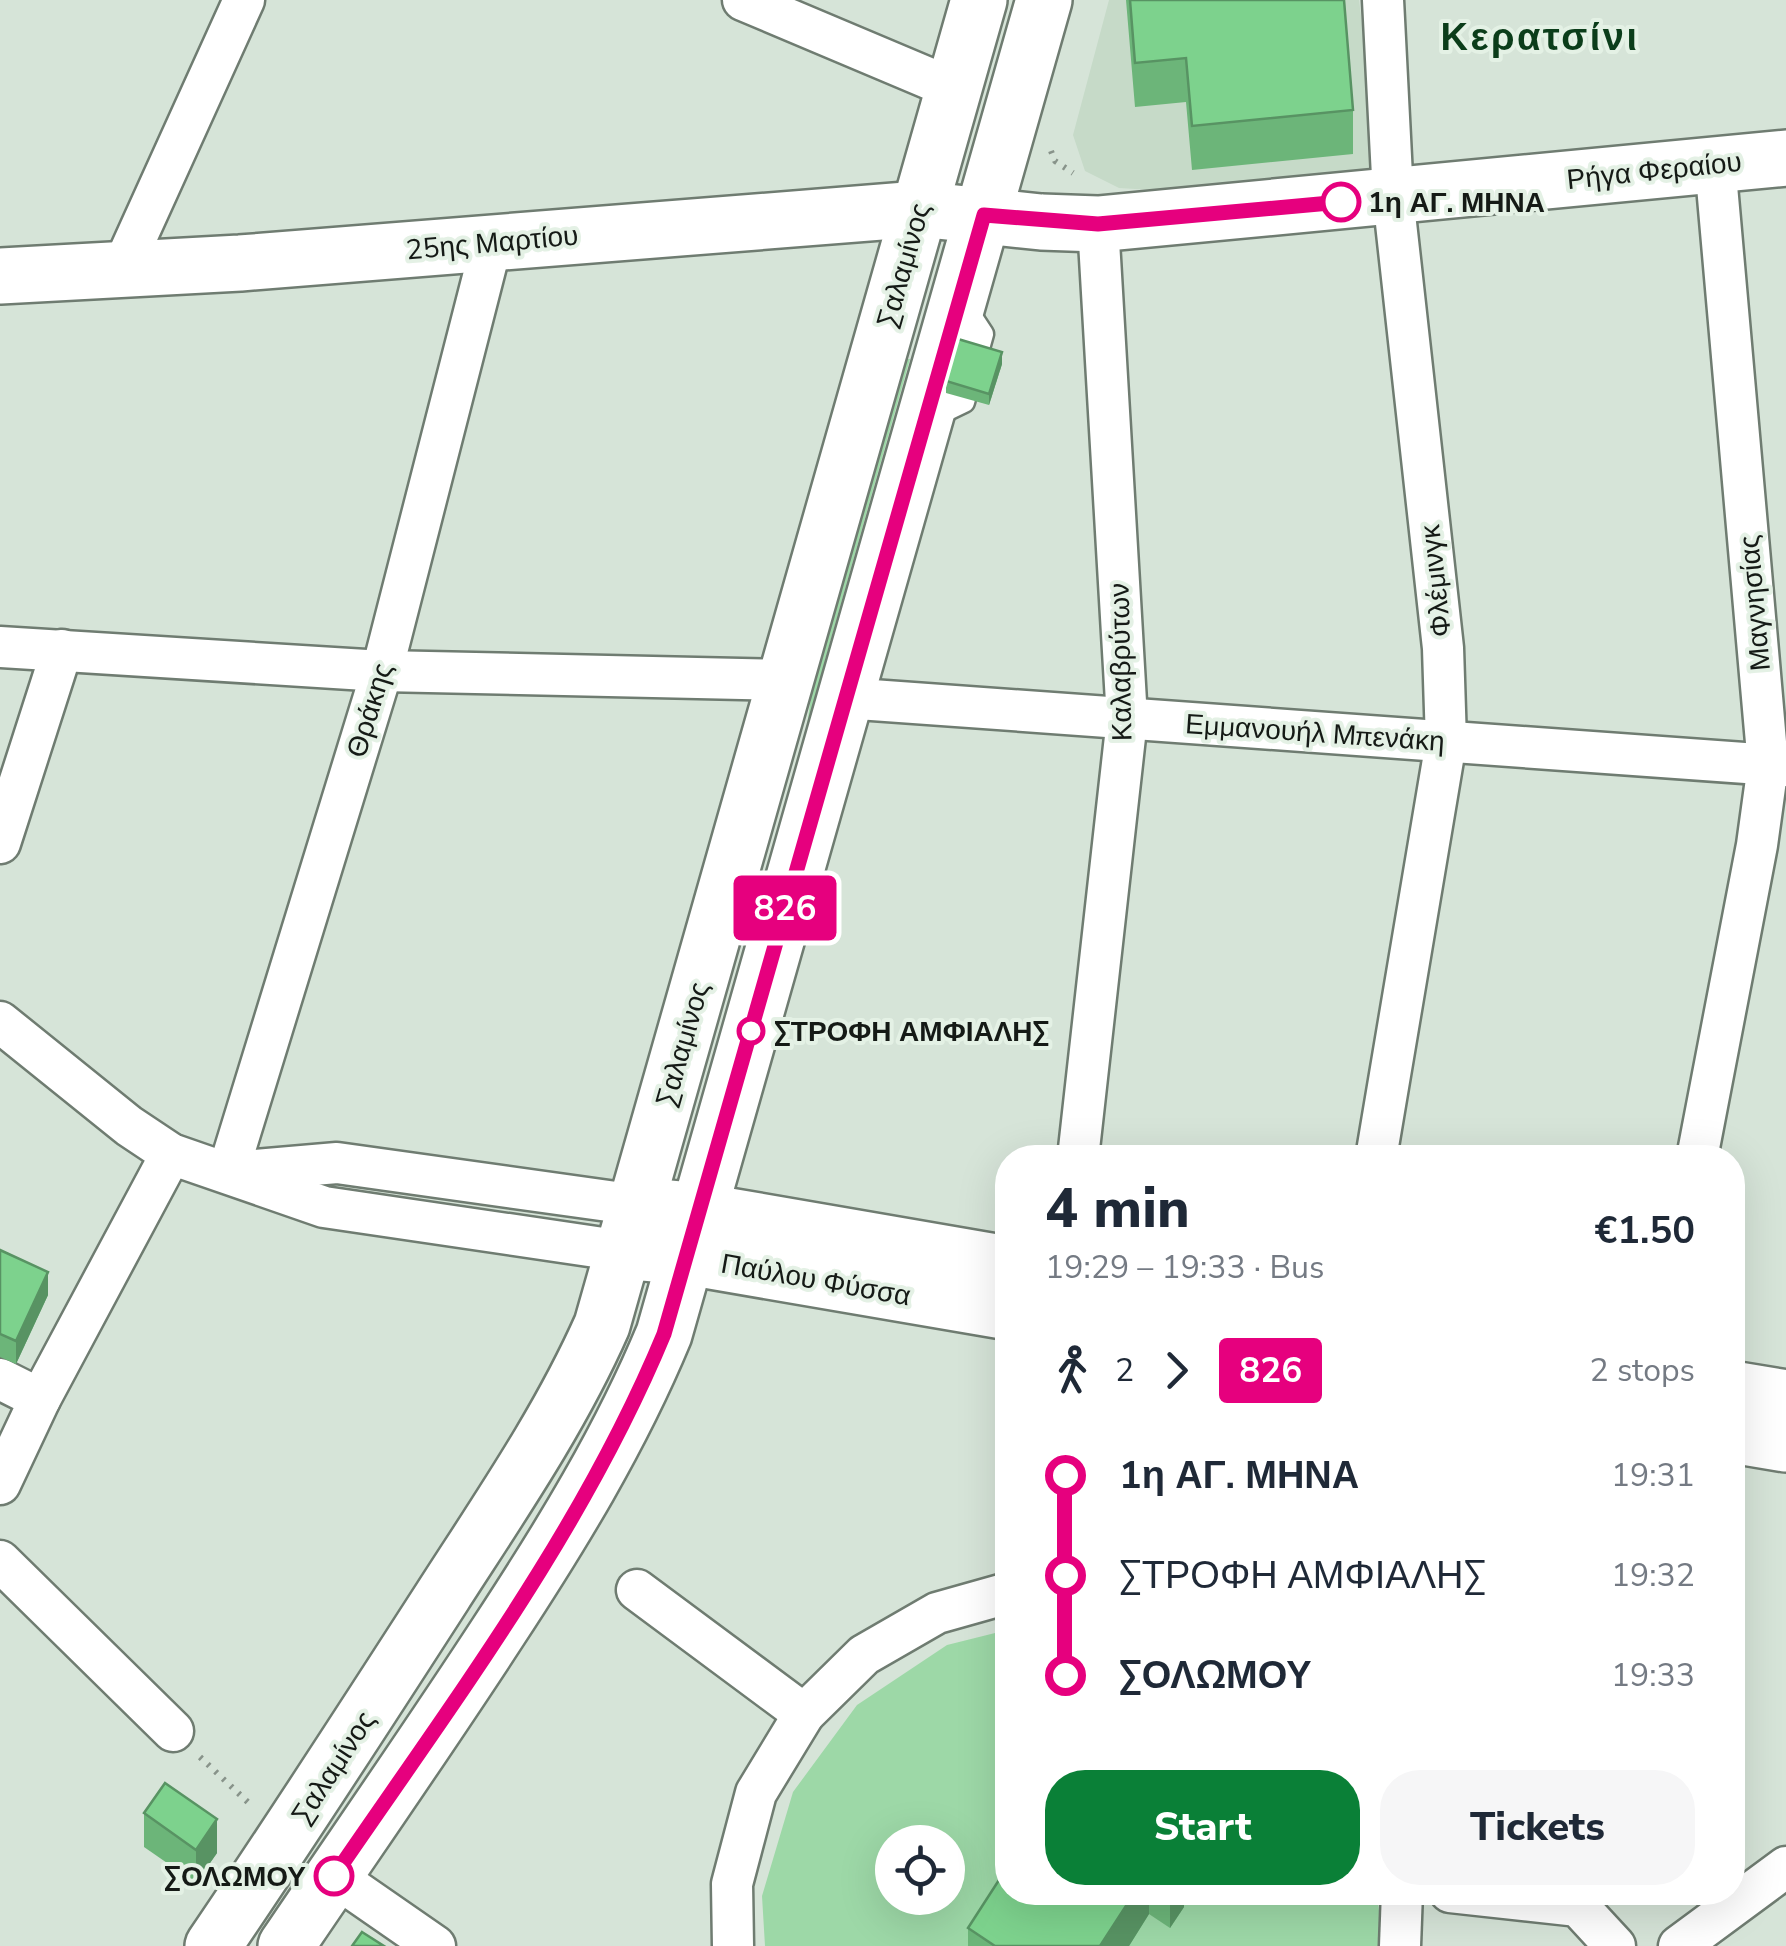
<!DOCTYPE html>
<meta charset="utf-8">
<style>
body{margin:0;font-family:"Nunito Sans",sans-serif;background:#f6f6f7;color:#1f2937;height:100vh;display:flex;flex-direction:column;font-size:38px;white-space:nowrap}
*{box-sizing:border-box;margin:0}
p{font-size:32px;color:#747a83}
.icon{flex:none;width:55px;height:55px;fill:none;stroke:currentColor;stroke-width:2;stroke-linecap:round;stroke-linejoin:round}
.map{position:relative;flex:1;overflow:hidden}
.sheet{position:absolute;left:995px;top:1145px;width:750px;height:760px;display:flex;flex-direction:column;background:#fff;border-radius:40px;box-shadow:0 10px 40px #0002}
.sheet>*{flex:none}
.badge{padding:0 20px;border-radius:8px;font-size:35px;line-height:65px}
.controls{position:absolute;left:875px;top:1825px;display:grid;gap:20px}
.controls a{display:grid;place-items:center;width:90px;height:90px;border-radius:50%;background:#fff;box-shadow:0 10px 40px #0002;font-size:50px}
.map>.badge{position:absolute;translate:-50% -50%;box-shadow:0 0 0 5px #fff}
.legs{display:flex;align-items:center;gap:15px;height:110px;padding:0 50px;font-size:32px}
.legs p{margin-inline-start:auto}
.summary{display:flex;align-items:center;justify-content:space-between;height:170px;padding:0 50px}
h1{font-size:55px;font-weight:800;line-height:75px}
.button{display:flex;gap:20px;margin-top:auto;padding:20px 50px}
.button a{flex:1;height:115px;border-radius:40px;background:#0a8037;color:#fff;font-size:40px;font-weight:800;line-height:115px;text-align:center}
.button a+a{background:#f6f6f7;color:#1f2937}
ul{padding:0 50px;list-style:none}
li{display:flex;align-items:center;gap:35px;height:100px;font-size:38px}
li i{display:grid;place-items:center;width:15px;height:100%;margin:0 12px;background:currentColor}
li i::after{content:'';width:25px;height:25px;margin:-12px;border:8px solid;border-radius:50%;background:#fff}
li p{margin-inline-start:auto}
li:first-child i{background:linear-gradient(#0000 50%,currentColor 0)}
li:last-child i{background:linear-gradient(currentColor 50%,#0000 0)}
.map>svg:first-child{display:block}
</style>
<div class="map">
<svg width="1786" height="1946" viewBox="0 0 1786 1946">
<rect width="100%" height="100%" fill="#d6e4d8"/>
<path fill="#c6dac8" d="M1109 0H1359L1380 168 1168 191 1119 188 1085 171 1073 135Z"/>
<g fill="#9dd8a7" fill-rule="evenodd">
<path d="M904 359H910L825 660 802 804 794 814 816 663Z"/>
<path d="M1007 1630 1008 1892 1377 1893 1383 1946H765L762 1896 793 1792 857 1705 947 1645ZM892 1842H948V1898H892Z"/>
</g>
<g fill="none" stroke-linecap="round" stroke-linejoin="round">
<defs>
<path id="lane" d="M935 416 964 402 983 334 964 305"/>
<g id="street">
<path d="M743 0 954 89"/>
<path d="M122 269 244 0"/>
<path d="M0 647 382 671 785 680"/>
<path d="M844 698 1786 766"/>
<path d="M0 843 62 650"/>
<path d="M0 1022 129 1126 171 1154 324 1207 623 1251"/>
<path d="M1078 1158 1127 719 1098 224"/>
<path d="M1376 1158 1446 742 1443 648 1393 196 1383 0"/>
<path d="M1697 1158 1757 845 1768 765 1715 163"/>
<path d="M242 1171 337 1163 637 1205"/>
<path d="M228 1172 382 671 492 242"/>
<path d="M0 1379 40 1399"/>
<path d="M0 1484 40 1399 171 1154"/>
<path d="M0 1561 173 1731"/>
<path d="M637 1590 804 1714"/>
<path d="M334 1876 435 1946"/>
<path d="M1450 1892 1578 1906 1615 1946"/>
<path d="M733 1946 732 1884 756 1793 804 1714 864 1655 937 1613 1008 1593"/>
<path d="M1400 1946 1402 1892"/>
<path d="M1679 1946 1786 1867"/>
</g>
<g id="secondary">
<path d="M0 276 240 263 919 209 1041 222 1098 224 1786 158"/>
<path d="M637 1205 700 1211 1008 1264"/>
<path d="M623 1251 687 1257 1008 1312"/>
<path d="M1732 1389 1786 1398"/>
<path d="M1732 1435 1786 1444"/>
</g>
<g id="primary">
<path d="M213 1946C292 1830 368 1712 444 1594 500 1507 560 1420 602 1325L979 0"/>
<path d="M286 1946C357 1841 429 1738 498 1632 561 1536 620 1440 664 1334L1044 0"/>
</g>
</defs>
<use href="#lane" stroke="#6f7c71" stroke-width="25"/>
<use href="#street" stroke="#6f7c71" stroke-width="45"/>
<use href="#secondary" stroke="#6f7c71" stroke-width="60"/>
<use href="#primary" stroke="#6f7c71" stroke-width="60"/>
<g stroke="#88938a" stroke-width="6" stroke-dasharray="2.5 8" stroke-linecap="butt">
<path d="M1051 151 1055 161 1073 173"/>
<path d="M200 1757 253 1807"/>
</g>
<use href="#lane" stroke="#fff" stroke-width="20"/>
<use href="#street" stroke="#fff" stroke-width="40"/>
<use href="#secondary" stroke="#fff" stroke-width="55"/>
<use href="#primary" stroke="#fff" stroke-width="55"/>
</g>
<g fill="#6cb579">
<path d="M1126 0H1344L1353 110V154L1192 170 1186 102 1135 107Z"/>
<path d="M1002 364 989 405 946 393V381Z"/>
<path d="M0 1250 48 1295 16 1364 0 1357Z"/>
<path d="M144 1813 217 1853 196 1883 144 1847Z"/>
<path d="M1008 1892H1184V1907L1170 1928 1149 1914 1129 1946H968V1928Z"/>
</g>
<g fill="#589363">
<path d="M1002 352V364L989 405V394Z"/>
<path d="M48 1272V1295L16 1364V1341Z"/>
<path d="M217 1819V1853L196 1883V1850Z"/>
<path d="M1135 1892H1149V1914L1129 1946H1100Z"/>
<path d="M1170 1892H1184V1907L1170 1928Z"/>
</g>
<g fill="#7dd28d" stroke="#589363" stroke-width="2.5">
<path d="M1130 0H1344L1353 110 1192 126 1186 58 1135 63Z"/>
<path d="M958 339 1002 352 989 394 946 381Z"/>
<path d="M0 1250 48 1272 16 1341 0 1334Z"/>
<path d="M165 1783 217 1819 196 1850 144 1813Z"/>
<path d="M1008 1866V1892H1135L1100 1946H995L968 1928Z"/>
<path d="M362 1932 384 1946H352Z"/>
</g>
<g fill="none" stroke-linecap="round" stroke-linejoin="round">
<defs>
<path id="line-1" d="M334 1876C453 1702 583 1530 664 1334L984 215 1098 224 1341 202"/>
</defs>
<use href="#line-1" stroke="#fff" stroke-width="22"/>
<use href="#line-1" stroke="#e6007e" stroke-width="15"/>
</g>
<g fill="#fff" stroke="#e6007e" stroke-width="5">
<circle cx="1341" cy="202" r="18"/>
<circle cx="751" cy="1031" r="12"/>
<circle cx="334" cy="1876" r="18"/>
</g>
<g text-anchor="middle" stroke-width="8" stroke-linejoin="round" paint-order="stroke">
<g font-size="28" fill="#151a16" stroke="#e4f1e5">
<text transform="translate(1654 170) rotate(-6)" y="10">Ρήγα Φεραίου</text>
<text transform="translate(492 242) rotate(-5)" y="10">25ης Μαρτίου</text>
<text transform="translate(903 265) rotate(-74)" y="10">Σαλαμίνος</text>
<text transform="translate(1435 581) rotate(-96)" y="10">Φλέμινγκ</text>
<text transform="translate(1754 603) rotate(-95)" y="10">Μαγνησίας</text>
<text transform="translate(1120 662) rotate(-91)" y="10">Καλαβρύτων</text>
<text transform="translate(369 710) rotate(-73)" y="10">Θράκης</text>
<text transform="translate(1315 732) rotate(4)" y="10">Εμμανουήλ Μπενάκη</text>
<text transform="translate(682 1044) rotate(-74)" y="10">Σαλαμίνος</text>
<text transform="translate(816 1279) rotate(10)" y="10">Παύλου Φύσσα</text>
<text transform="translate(333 1767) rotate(-57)" y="10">Σαλαμίνος</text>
</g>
<g font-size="28" font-weight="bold" fill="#151a16" stroke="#e4f1e5" text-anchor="start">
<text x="1368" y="212">1η ΑΓ. ΜΗΝΑ</text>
<text x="774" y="1041">ΣΤΡΟΦΗ ΑΜΦΙΑΛΗΣ</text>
<text x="306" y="1886" text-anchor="end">ΣΟΛΩΜΟΥ</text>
</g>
<g font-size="38" font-weight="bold" letter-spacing="2.5" fill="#0b3d1a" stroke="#e4f1e5">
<text x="1540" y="50">Κερατσίνι</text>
</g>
</g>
</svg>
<div class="controls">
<a><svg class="icon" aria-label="locate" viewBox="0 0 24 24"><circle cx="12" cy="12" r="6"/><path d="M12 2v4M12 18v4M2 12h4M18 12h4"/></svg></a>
</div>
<b class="badge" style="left:785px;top:908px;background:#e6007e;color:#fff">826</b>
<section class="sheet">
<div class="summary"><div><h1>4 min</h1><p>19:29 – 19:33 · Bus</p></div><b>€1.50</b></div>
<div class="legs"><svg class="icon" aria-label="walk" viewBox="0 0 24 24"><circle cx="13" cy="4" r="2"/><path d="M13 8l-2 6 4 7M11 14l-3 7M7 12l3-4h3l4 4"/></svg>2<svg class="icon" aria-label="forward" viewBox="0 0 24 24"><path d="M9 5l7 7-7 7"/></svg><b class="badge" style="background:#e6007e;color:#fff">826</b><p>2 stops</p></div>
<ul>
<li><i style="color:#e6007e"></i><b>1η ΑΓ. ΜΗΝΑ</b><p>19:31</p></li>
<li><i style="color:#e6007e"></i><span>ΣΤΡΟΦΗ ΑΜΦΙΑΛΗΣ</span><p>19:32</p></li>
<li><i style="color:#e6007e"></i><b>ΣΟΛΩΜΟΥ</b><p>19:33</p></li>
</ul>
<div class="button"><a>Start</a><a>Tickets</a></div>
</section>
</div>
